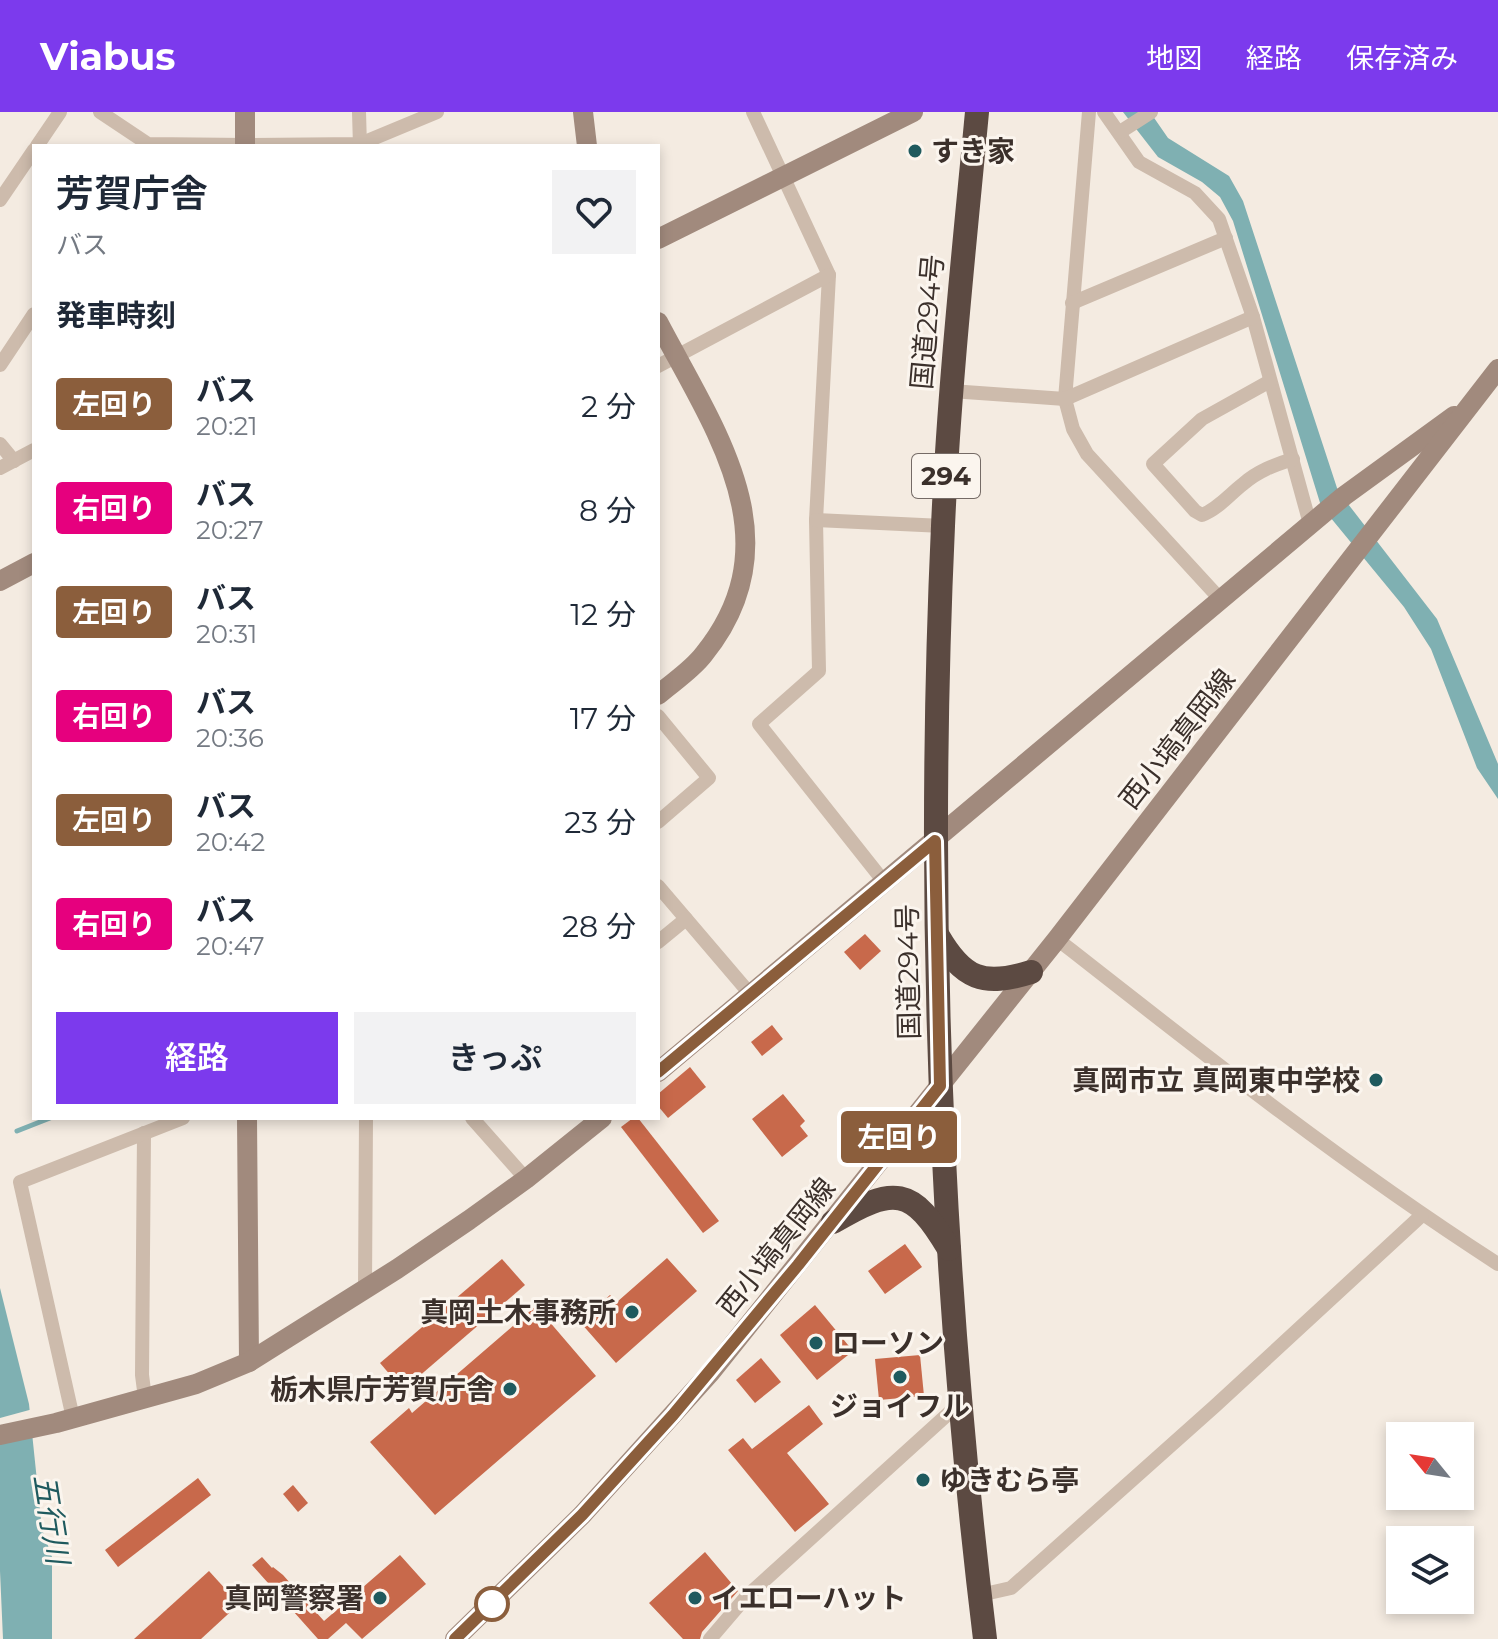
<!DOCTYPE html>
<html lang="ja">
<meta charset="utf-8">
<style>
body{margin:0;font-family:Montserrat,"Noto Sans JP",sans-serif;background:#f2f2f3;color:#1f2937;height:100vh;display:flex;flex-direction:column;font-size:30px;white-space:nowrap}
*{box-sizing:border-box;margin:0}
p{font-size:26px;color:#747a83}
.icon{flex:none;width:44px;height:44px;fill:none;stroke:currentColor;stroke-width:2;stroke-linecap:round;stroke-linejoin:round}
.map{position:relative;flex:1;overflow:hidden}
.details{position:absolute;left:32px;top:32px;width:628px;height:976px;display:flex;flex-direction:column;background:#fff;border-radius:0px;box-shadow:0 4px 12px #0003}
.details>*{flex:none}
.badge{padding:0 16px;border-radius:6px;font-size:28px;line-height:52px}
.needle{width:52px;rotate:300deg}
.tools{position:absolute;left:1386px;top:1310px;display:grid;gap:16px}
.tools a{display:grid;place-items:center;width:88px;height:88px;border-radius:0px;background:#fff;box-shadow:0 4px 12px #0003;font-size:40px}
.map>.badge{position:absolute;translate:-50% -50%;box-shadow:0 0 0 4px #fff}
h2{padding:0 24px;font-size:30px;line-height:72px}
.round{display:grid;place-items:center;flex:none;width:84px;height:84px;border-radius:0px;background:#f2f2f3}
.headline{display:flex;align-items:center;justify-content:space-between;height:136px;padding:0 24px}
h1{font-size:38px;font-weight:600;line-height:60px}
.action{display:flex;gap:16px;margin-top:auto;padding:16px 24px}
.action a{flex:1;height:92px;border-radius:0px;background:#7c3aed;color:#fff;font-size:32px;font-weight:600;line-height:92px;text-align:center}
.action a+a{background:#f2f2f3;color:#1f2937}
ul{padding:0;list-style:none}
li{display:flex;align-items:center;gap:24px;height:104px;padding:0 24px}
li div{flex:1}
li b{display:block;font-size:30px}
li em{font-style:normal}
li .badge{min-width:88px;font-weight:700;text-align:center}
header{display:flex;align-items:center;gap:48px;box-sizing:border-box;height:112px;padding:0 40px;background:#7c3aed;color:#fff}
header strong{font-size:38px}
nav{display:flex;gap:44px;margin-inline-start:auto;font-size:28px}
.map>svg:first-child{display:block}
</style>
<header>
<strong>Viabus</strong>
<nav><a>地図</a><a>経路</a><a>保存済み</a></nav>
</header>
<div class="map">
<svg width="1498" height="1527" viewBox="0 0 1498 1527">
<rect width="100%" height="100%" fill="#f4ebe1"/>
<g fill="#7fb0b2">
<path d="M1123 0H1150L1168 26 1229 64 1243 89 1338 379 1437 507 1498 652V687L1477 656 1431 537 1404 495 1321 394 1233 109 1220 85 1202 70 1158 45Z"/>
<path d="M0 1176 29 1292 42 1417 52 1445V1527H3L0 1459Z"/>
</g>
<path fill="#f4ebe1" d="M33 1297 36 1323 0 1332V1306Z"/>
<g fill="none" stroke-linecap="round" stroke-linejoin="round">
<path stroke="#7fb0b2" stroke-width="5" d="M17 1019 50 1006"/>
</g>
<g fill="#c8694b">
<path d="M865 822 881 839 860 858 844 840Z"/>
<path d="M772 913 783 927 762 944 751 930Z"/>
<path d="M690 955 706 975 668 1006 658 994V982Z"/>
<path d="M783 982 805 1009 800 1014 808 1024 782 1045 752 1007Z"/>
<path d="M633 1006H638L719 1109 703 1121 621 1015Z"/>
<path d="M905 1132 922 1155 885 1182 868 1159Z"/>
<path d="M667 1146 697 1179 616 1251 580 1210 610 1183 617 1190Z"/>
<path d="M502 1147 525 1173 403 1278 380 1251Z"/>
<path d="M815 1193 853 1239 817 1268 780 1223Z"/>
<path d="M536 1194 596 1264 435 1403 370 1330 409 1296 412 1301Z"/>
<path d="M920 1243 924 1284 879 1288 875 1247Z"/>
<path d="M761 1246 781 1270 755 1291 736 1268Z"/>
<path d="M809 1293 823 1312 787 1341 829 1392 795 1420 728 1338 743 1326 752 1337Z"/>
<path d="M198 1366 211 1383 118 1455 105 1438Z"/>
<path d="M293 1373 308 1391 298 1400 283 1382Z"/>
<path d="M705 1440 738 1479 702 1520 700 1527H683L649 1491Z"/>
<path d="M400 1443 426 1472 362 1527 346 1511 328 1527H318L252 1453 262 1445 272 1456 273 1455 283 1463 324 1509Z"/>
<path d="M209 1459 239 1492 201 1527H134Z"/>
</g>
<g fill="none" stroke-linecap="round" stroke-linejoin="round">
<g stroke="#cdbbac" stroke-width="14">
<path d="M100 0 148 32 245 33 360 32 437 0"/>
<path d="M359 0 360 34"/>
<path d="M753 0 829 163 816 408 819 559 759 612 885 771"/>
<path d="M1089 0 1065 287 1073 317 1087 342 1221 488"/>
<path d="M1104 0 1139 50 1195 81 1219 107 1253 205 1310 412"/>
<path d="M1120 20 1151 0"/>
<path d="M37 34 60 0"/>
<path d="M0 88 34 38"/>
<path d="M1072 191 1226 126"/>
<path d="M0 253 34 202"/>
<path d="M658 254 829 163"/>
<path d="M1270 269 1202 307 1153 352 1195 399 1202 403C1218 397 1230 382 1243 372 1258 359 1274 353 1293 347"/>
<path d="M951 279 1065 287 1253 205"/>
<path d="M0 332 14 349"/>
<path d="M0 356 34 338"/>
<path d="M816 408 943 414"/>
<path d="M658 604 709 666 658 710"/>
<path d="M658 774 751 883"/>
<path d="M1057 827C1201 940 1344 1053 1498 1152"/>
<path d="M658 830 686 807"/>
<path d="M472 1006 526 1067"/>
<path d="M144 1021 142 1263 145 1286"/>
<path d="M365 1177 366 1006"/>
<path d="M73 1306 20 1070 183 1006"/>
<path d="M980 1483 1011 1476 1215 1294 1422 1103"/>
<path d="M710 1527 746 1485 959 1292"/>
</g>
<g stroke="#a18a7d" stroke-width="20">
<path d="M583 0 587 34"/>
<path d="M245 34V0"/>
<path d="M658 127 913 0"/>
<path d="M658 210C714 317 796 428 704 542 692 558 673 570 658 583"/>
<path d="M0 469 34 451"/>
<path d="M658 960 1344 384 1454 304"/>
<path d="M247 1006 249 1250"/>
<path d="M0 1323 56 1311 196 1272 249 1250 397 1157 469 1108 526 1067 602 1006"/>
<path d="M455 1527 582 1403 711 1260 1057 827 1498 257"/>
</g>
<g stroke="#5c4a42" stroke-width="24">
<path d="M977 0C964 138 949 276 943 414 926 785 940 1158 985 1527"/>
<path d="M938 824C963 867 983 875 1031 860"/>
<path d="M833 1110C894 1074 912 1074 949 1137"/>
</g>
</g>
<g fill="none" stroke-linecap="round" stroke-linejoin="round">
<defs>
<path id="line" d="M455 1527 582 1403 673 1303 798 1153 940 974 935 729 658 960"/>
</defs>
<use href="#line" stroke="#fff" stroke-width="18"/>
<use href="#line" stroke="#8b5e3c" stroke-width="12"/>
</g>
<g fill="#1f5a5e" stroke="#fbf5ee" stroke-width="3">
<circle cx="915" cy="39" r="8"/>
<circle cx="1376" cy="968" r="8"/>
<circle cx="632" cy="1200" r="8"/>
<circle cx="816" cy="1231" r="8"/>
<circle cx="900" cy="1265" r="8"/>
<circle cx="510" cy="1277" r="8"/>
<circle cx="923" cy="1368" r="8"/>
<circle cx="380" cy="1486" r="8"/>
<circle cx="695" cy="1486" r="8"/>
</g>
<circle fill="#fff" stroke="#8b5e3c" stroke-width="4" cx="492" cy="1492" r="16"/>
<g text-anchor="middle" stroke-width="6" stroke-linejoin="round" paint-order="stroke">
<rect fill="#fbf5ee" stroke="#756b66" stroke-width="2" x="912" y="342" width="68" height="44" rx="6"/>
<g font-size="26" font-weight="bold" fill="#3b302b">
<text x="946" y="373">294</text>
</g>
<g font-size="28" font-weight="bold" fill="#3b302b" stroke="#fbf5ee" text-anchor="start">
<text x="931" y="49">すき家</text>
<text x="1360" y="978" text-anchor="end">真岡市立 真岡東中学校</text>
<text x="616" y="1210" text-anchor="end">真岡土木事務所</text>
<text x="832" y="1241">ローソン</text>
<text x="494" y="1287" text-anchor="end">栃木県庁芳賀庁舎</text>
<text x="900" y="1304" text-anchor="middle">ジョイフル</text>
<text x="939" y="1378">ゆきむら亭</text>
<text x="364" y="1496" text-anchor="end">真岡警察署</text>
<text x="711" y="1496">イエローハット</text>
</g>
<g font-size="28" fill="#3b302b" stroke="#fbf5ee">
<text transform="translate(927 210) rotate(-85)" y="10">国道294号</text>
<text transform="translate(1177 627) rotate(-52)" y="10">西小塙真岡線</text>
<text transform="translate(908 860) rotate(-91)" y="10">国道294号</text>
<text transform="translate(776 1135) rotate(-51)" y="10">西小塙真岡線</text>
</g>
<g font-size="30" font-style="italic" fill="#1f5a5e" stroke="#fbf5ee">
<text transform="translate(51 1407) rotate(81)" y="10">五行川</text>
</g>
</g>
</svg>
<div class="tools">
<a><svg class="needle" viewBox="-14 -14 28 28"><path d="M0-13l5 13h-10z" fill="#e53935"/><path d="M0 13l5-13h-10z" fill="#747a83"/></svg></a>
<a><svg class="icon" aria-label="layers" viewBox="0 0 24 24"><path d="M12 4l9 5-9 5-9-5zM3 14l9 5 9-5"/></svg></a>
</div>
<b class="badge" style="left:899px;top:1025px;background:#8b5e3c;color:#fff">左回り</b>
<section class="details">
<div class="headline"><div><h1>芳賀庁舎</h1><p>バス</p></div><a class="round"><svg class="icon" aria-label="heart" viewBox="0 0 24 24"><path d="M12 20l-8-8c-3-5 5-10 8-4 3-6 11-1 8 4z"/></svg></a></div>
<h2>発車時刻</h2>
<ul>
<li><span class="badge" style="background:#8b5e3c;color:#fff">左回り</span><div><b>バス</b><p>20:21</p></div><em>2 分</em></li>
<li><span class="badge" style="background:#e6007e;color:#fff">右回り</span><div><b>バス</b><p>20:27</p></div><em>8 分</em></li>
<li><span class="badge" style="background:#8b5e3c;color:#fff">左回り</span><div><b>バス</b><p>20:31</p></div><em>12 分</em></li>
<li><span class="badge" style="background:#e6007e;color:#fff">右回り</span><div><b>バス</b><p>20:36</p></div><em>17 分</em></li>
<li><span class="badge" style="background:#8b5e3c;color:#fff">左回り</span><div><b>バス</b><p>20:42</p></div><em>23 分</em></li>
<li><span class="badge" style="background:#e6007e;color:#fff">右回り</span><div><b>バス</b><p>20:47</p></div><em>28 分</em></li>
</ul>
<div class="action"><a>経路</a><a>きっぷ</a></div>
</section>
</div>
